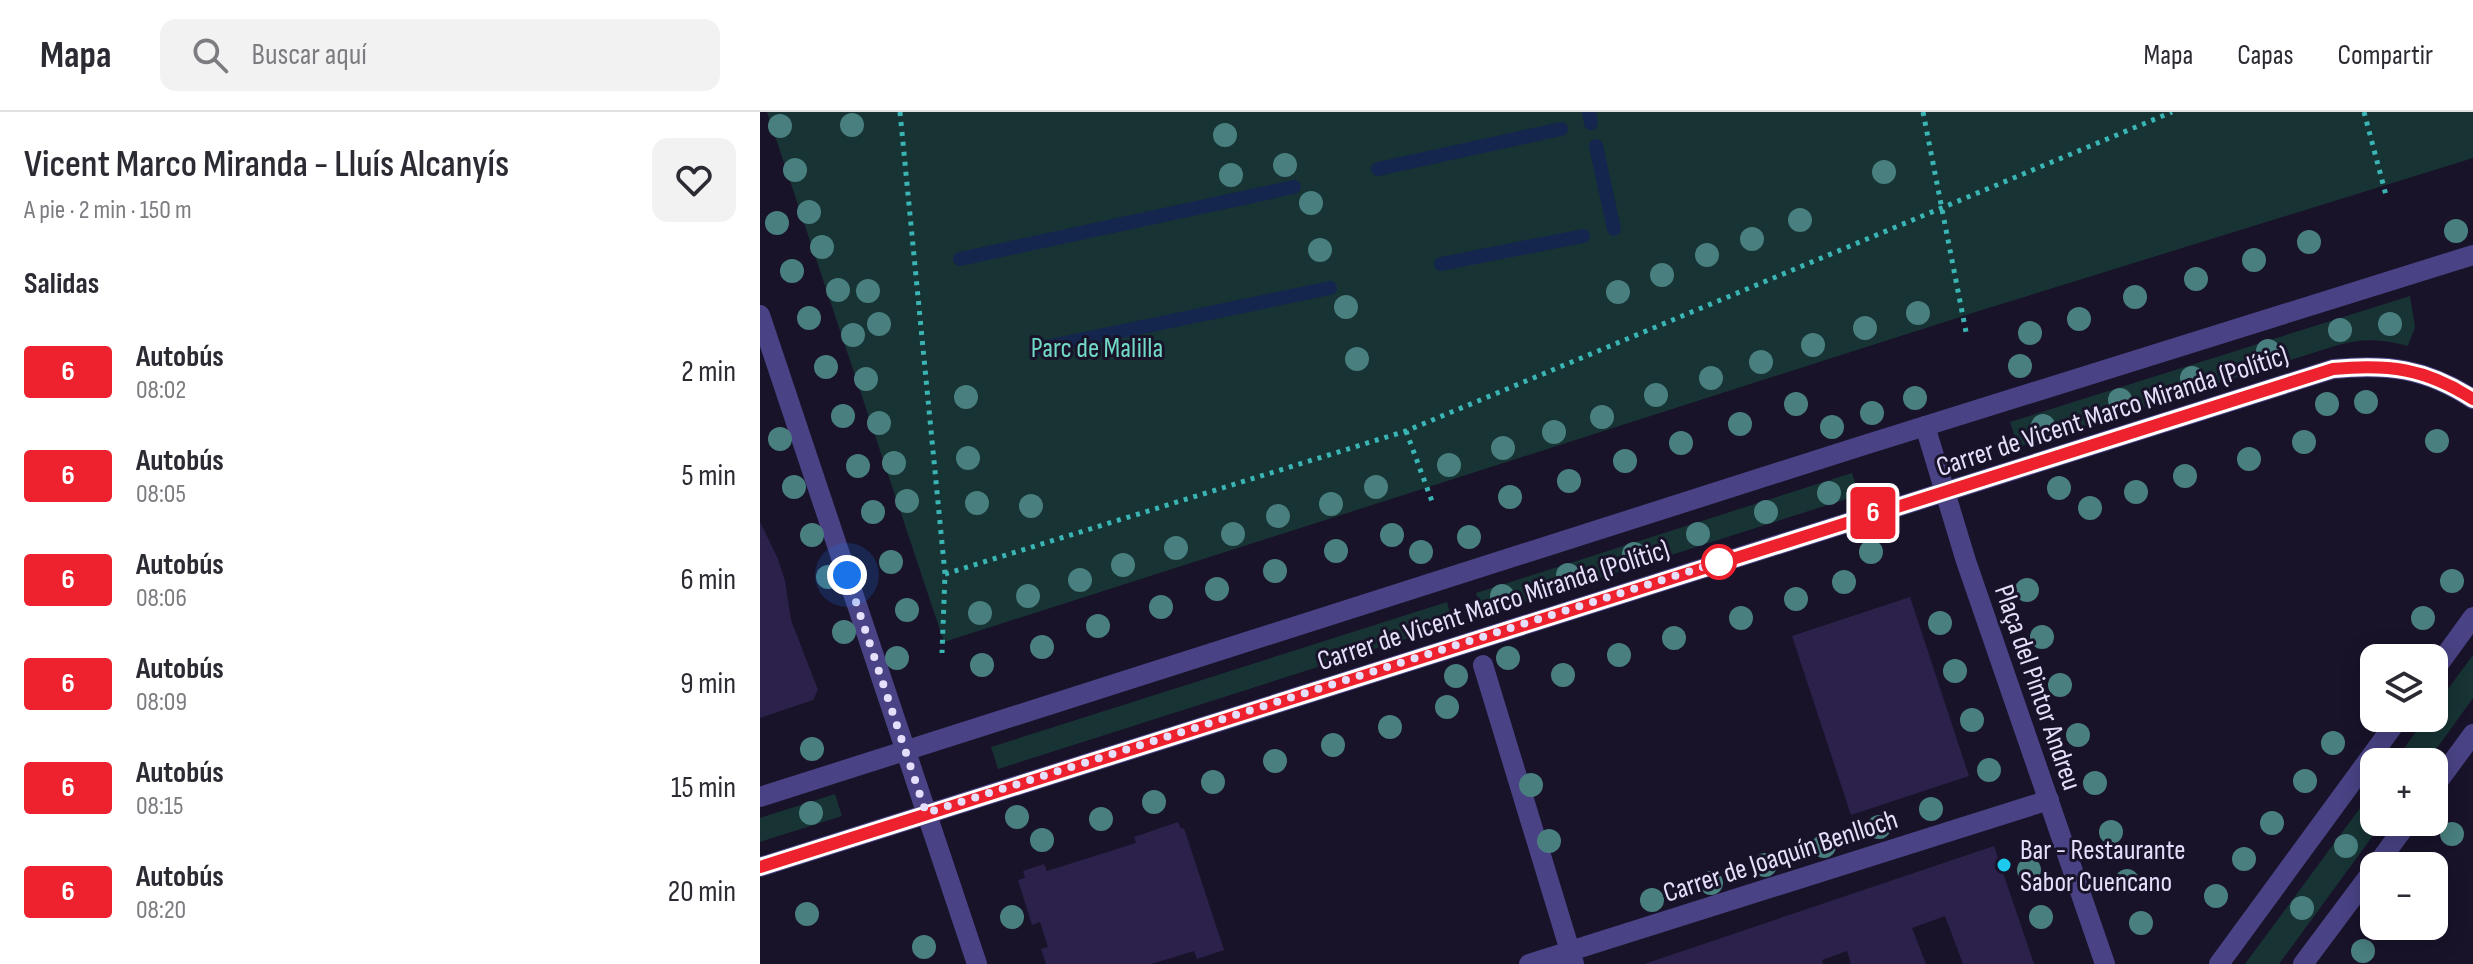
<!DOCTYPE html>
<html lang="es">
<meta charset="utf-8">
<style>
body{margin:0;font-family:"Sofia Sans Condensed",sans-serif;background:#f2f2f3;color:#2b2b33;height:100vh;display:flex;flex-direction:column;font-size:30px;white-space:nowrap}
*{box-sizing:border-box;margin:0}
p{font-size:26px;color:#7c7c81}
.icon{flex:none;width:44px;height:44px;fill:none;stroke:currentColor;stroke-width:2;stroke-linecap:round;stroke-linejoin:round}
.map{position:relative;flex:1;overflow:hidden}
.panel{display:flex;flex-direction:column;background:#fff;width:760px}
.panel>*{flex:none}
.badge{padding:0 16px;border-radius:6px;font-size:28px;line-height:52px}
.fabs{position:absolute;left:1600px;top:532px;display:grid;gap:16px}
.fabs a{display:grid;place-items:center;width:88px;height:88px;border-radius:16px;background:#fff;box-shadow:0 4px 20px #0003;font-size:40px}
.you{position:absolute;width:40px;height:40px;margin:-20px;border:6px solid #fff;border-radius:50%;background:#1a73e8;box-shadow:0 0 0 12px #1a73e833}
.map>.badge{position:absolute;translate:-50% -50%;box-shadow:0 0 0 4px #fff}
h2{padding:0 24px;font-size:30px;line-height:72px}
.round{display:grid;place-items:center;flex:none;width:84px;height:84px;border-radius:16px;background:#f2f2f3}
.head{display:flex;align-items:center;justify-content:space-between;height:136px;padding:0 24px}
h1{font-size:38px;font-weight:600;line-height:60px}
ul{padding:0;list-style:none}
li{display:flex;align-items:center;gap:24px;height:104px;padding:0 24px}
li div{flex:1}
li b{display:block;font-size:30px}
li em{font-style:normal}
li .badge{min-width:88px;font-weight:700;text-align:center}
header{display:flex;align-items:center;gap:48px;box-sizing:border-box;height:112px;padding:0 40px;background:#fff;border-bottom:2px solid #e1e1e2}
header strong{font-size:38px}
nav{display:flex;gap:44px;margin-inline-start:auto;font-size:28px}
.search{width:560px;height:72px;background:#f2f2f3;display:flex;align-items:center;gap:20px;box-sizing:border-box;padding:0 28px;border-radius:16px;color:#7c7c81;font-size:30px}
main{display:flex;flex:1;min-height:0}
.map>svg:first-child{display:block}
</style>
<header>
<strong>Mapa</strong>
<div class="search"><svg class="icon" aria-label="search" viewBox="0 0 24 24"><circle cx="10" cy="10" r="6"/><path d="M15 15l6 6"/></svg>Buscar aquí</div>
<nav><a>Mapa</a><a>Capas</a><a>Compartir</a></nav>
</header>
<main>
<section class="panel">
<div class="head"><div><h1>Vicent Marco Miranda - Lluís Alcanyís</h1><p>A pie · 2 min · 150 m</p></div><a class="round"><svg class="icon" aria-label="heart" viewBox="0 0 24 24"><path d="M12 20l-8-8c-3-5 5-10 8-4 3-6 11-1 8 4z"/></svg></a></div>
<h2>Salidas</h2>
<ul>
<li><span class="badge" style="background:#ed222e;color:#fff">6</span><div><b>Autobús</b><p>08:02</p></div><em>2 min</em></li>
<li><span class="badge" style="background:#ed222e;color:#fff">6</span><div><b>Autobús</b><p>08:05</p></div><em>5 min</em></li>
<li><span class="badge" style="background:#ed222e;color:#fff">6</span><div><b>Autobús</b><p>08:06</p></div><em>6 min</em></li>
<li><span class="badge" style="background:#ed222e;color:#fff">6</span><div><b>Autobús</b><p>08:09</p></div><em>9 min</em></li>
<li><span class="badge" style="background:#ed222e;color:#fff">6</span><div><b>Autobús</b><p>08:15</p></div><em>15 min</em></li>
<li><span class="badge" style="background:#ed222e;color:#fff">6</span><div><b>Autobús</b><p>08:20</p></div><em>20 min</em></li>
</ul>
</section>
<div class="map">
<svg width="1713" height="852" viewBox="0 0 1713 852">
<rect width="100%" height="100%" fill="#19132a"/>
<g fill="#173334">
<path d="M7 0H1713V46L1222 198 184 530Z"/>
<path d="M1650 184 1655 215 1648 234C1622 227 1603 226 1578 233L1258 335 1250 310Z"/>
<path d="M1092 361 1099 383 723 503 716 481Z"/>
<path d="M687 490 693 512 238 657 231 635Z"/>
<path d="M1713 543V586L1667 650H1634L1666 606H1674V596Z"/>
<path d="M1614 677V710H1623L1519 852H1485Z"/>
<path d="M75 682 82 704 0 730V706Z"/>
</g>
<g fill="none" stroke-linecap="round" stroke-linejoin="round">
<g stroke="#14264e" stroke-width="14">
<path d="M829 0 831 11"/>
<path d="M836 34 854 117"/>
<path d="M618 57 801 17"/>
<path d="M200 147 534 75"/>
<path d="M681 152 823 124"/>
<path d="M276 237 570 176"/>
</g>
</g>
<g fill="#2c214a">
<path d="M0 410 18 447 25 469 31 508 58 578 53 588 0 606Z"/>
<path d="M1150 485 1209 664 1091 703 1032 524Z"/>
<path d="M418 710 421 717 424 716 464 838 437 847 434 839 391 852H286L281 837 288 835 280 810 272 813 258 768 265 766 263 759 284 752 287 759 376 731 374 725Z"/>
<path d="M1234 734 1274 852H1203L1185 804 1152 816 1166 852H1091L1087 839 1062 848 1063 852H884Z"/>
</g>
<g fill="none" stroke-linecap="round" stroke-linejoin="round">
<g stroke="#3bb4b4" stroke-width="5" stroke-dasharray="4 6" stroke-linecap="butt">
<path d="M140 0 185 462 182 541"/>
<path d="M1163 0 1206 220"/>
<path d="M1604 0 1627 87"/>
<path d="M646 319 673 392"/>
<path d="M185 462 646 319 1412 0"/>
</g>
<g stroke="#494385" stroke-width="20">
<path d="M0 203 217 852"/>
<path d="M1165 314 1206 449 1345 852"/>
<path d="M723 553 814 852"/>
<path d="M1674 559 1713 505"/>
<path d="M1674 675 1713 622"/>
<path d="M0 685 1098 335 1713 143"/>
<path d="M1616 754 1648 710"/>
<path d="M0 755 1573 257C1628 252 1665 256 1713 287"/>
<path d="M769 852 1289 688"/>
<path d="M1459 852 1639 606"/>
<path d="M1543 852 1614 757"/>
</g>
</g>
<g fill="#497f7f">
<circle cx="92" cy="13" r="12"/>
<circle cx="20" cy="14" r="12"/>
<circle cx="465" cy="23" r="12"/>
<circle cx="525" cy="53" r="12"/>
<circle cx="35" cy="58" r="12"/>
<circle cx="1124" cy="60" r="12"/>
<circle cx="471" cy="63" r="12"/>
<circle cx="551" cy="91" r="12"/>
<circle cx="49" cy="100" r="12"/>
<circle cx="1040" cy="108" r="12"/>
<circle cx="17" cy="111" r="12"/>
<circle cx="1696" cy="119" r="12"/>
<circle cx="992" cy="127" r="12"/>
<circle cx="1549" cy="130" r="12"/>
<circle cx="62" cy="135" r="12"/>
<circle cx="560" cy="138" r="12"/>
<circle cx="947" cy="143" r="12"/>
<circle cx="1494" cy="148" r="12"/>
<circle cx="32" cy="159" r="12"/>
<circle cx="902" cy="163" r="12"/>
<circle cx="1436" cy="167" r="12"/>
<circle cx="78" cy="178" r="12"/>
<circle cx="108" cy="179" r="12"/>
<circle cx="858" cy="180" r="12"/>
<circle cx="1375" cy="185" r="12"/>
<circle cx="586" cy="195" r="12"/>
<circle cx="1158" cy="201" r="12"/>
<circle cx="49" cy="206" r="12"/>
<circle cx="1319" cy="207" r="12"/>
<circle cx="119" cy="212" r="12"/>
<circle cx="1630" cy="212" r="12"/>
<circle cx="1105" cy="216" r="12"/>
<circle cx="1580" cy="218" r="12"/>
<circle cx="1270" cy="221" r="12"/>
<circle cx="93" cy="223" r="12"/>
<circle cx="1053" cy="233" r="12"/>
<circle cx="1508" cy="239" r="12"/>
<circle cx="597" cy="247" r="12"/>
<circle cx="1001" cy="250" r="12"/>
<circle cx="1260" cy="254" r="12"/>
<circle cx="66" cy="255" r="12"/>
<circle cx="951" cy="266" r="12"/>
<circle cx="1432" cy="266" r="12"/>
<circle cx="106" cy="267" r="12"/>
<circle cx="896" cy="283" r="12"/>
<circle cx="206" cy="285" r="12"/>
<circle cx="1155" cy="286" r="12"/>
<circle cx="1360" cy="288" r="12"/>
<circle cx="1606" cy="290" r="12"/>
<circle cx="1036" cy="292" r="12"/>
<circle cx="1567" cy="292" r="12"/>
<circle cx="1112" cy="301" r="12"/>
<circle cx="83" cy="304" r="12"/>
<circle cx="842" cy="305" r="12"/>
<circle cx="119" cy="311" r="12"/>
<circle cx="980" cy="312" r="12"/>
<circle cx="1283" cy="314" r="12"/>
<circle cx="1072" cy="315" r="12"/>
<circle cx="794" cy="320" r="12"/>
<circle cx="20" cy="327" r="12"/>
<circle cx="1677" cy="329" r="12"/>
<circle cx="1544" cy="330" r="12"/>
<circle cx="921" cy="331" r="12"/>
<circle cx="743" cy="336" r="12"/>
<circle cx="208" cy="346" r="12"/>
<circle cx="1489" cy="347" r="12"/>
<circle cx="865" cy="349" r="12"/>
<circle cx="134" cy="351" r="12"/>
<circle cx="689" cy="353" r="12"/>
<circle cx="98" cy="354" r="12"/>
<circle cx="1425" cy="364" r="12"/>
<circle cx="809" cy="369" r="12"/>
<circle cx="34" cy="375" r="12"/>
<circle cx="616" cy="375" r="12"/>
<circle cx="1299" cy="376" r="12"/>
<circle cx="1376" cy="380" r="12"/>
<circle cx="1069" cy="381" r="12"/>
<circle cx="750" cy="385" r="12"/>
<circle cx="147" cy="389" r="12"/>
<circle cx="217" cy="391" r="12"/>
<circle cx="571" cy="392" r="12"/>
<circle cx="271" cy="394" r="12"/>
<circle cx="1330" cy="396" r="12"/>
<circle cx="113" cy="400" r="12"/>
<circle cx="1006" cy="400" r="12"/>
<circle cx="518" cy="404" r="12"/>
<circle cx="473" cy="422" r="12"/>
<circle cx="938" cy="422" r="12"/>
<circle cx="52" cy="423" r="12"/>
<circle cx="632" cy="423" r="12"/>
<circle cx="709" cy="425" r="12"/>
<circle cx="416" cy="436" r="12"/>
<circle cx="576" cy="439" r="12"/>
<circle cx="661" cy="440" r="12"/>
<circle cx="1111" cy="440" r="12"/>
<circle cx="874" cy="442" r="12"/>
<circle cx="131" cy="450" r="12"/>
<circle cx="363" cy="453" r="12"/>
<circle cx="515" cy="459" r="12"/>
<circle cx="808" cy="463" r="12"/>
<circle cx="68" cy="465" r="12"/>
<circle cx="320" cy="468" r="12"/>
<circle cx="1692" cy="469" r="12"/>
<circle cx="1084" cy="470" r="12"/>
<circle cx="457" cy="477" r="12"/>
<circle cx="1267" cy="478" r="12"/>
<circle cx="268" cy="484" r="12"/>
<circle cx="742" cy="484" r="12"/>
<circle cx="1036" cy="487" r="12"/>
<circle cx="401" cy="495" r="12"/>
<circle cx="147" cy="498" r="12"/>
<circle cx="220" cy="501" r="12"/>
<circle cx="981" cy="506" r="12"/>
<circle cx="1663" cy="506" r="12"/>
<circle cx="1180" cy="511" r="12"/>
<circle cx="338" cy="514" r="12"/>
<circle cx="84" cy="520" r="12"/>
<circle cx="1282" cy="525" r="12"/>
<circle cx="914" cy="526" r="12"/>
<circle cx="282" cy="535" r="12"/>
<circle cx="859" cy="543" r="12"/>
<circle cx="137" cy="546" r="12"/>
<circle cx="748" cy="546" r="12"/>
<circle cx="222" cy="553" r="12"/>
<circle cx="1195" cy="559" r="12"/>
<circle cx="803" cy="563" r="12"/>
<circle cx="696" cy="564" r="12"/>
<circle cx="1300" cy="573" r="12"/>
<circle cx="687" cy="595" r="12"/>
<circle cx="1212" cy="608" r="12"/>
<circle cx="630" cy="615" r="12"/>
<circle cx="1318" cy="623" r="12"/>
<circle cx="1573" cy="631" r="12"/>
<circle cx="573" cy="633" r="12"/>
<circle cx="52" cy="637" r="12"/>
<circle cx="515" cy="649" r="12"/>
<circle cx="1229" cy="658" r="12"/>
<circle cx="1545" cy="669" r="12"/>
<circle cx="453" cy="670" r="12"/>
<circle cx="1335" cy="671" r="12"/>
<circle cx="771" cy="673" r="12"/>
<circle cx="394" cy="690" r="12"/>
<circle cx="1171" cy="697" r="12"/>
<circle cx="51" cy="701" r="12"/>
<circle cx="257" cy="705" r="12"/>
<circle cx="341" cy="707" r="12"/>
<circle cx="1512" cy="711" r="12"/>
<circle cx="1119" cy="715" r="12"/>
<circle cx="1351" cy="720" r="12"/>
<circle cx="1692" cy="722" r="12"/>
<circle cx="282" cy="728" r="12"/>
<circle cx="789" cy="729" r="12"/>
<circle cx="1064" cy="734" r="12"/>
<circle cx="1586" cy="734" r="12"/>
<circle cx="1484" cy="747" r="12"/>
<circle cx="1005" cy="753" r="12"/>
<circle cx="1269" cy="758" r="12"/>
<circle cx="1367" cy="769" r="12"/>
<circle cx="951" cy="771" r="12"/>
<circle cx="1456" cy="784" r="12"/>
<circle cx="892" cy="788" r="12"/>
<circle cx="1542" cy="796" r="12"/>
<circle cx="47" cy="802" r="12"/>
<circle cx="252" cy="805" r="12"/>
<circle cx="1281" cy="805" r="12"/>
<circle cx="1381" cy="811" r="12"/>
<circle cx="164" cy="835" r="12"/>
<circle cx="1603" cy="839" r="12"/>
</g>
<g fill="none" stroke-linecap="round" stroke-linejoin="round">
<defs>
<path id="line" d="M0 755 1573 257C1628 252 1665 256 1713 287"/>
</defs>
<use href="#line" stroke="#fff" stroke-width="18"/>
<use href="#line" stroke="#ed222e" stroke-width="12"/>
<path stroke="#e5dffc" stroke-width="8" stroke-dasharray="0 14.4" d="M87 463 166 701 959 450"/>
</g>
<circle fill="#fff" stroke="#ed222e" stroke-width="4" cx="959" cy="450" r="16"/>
<circle fill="#1bcaed" stroke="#19132a" stroke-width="3" cx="1244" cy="753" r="8"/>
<g text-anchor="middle" stroke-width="6" stroke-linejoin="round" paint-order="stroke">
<g font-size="28" fill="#70d8c5" stroke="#19132a">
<text x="337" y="245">Parc de Malilla</text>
</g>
<g font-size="28" fill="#e5dffc" stroke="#19132a">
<text transform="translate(1352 298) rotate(-18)" y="10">Carrer de Vicent Marco Miranda (Polític)</text>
<text transform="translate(733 492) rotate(-18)" y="10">Carrer de Vicent Marco Miranda (Polític)</text>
<text transform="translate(1279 575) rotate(71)" y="10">Plaça del Pintor Andreu</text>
<text transform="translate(1020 743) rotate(-18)" y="10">Carrer de Joaquín Benlloch</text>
</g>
<g font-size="28" fill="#e5dffc" stroke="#19132a" text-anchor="start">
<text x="1260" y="747">Bar - Restaurante<tspan x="1260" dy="32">Sabor Cuencano</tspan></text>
</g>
</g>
</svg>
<div class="fabs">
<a><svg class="icon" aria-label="layers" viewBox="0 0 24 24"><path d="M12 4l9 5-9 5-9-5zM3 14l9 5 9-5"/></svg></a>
<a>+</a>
<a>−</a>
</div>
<div class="you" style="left:87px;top:463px"></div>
<b class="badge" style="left:1113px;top:401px;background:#ed222e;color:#fff">6</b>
</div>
</main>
